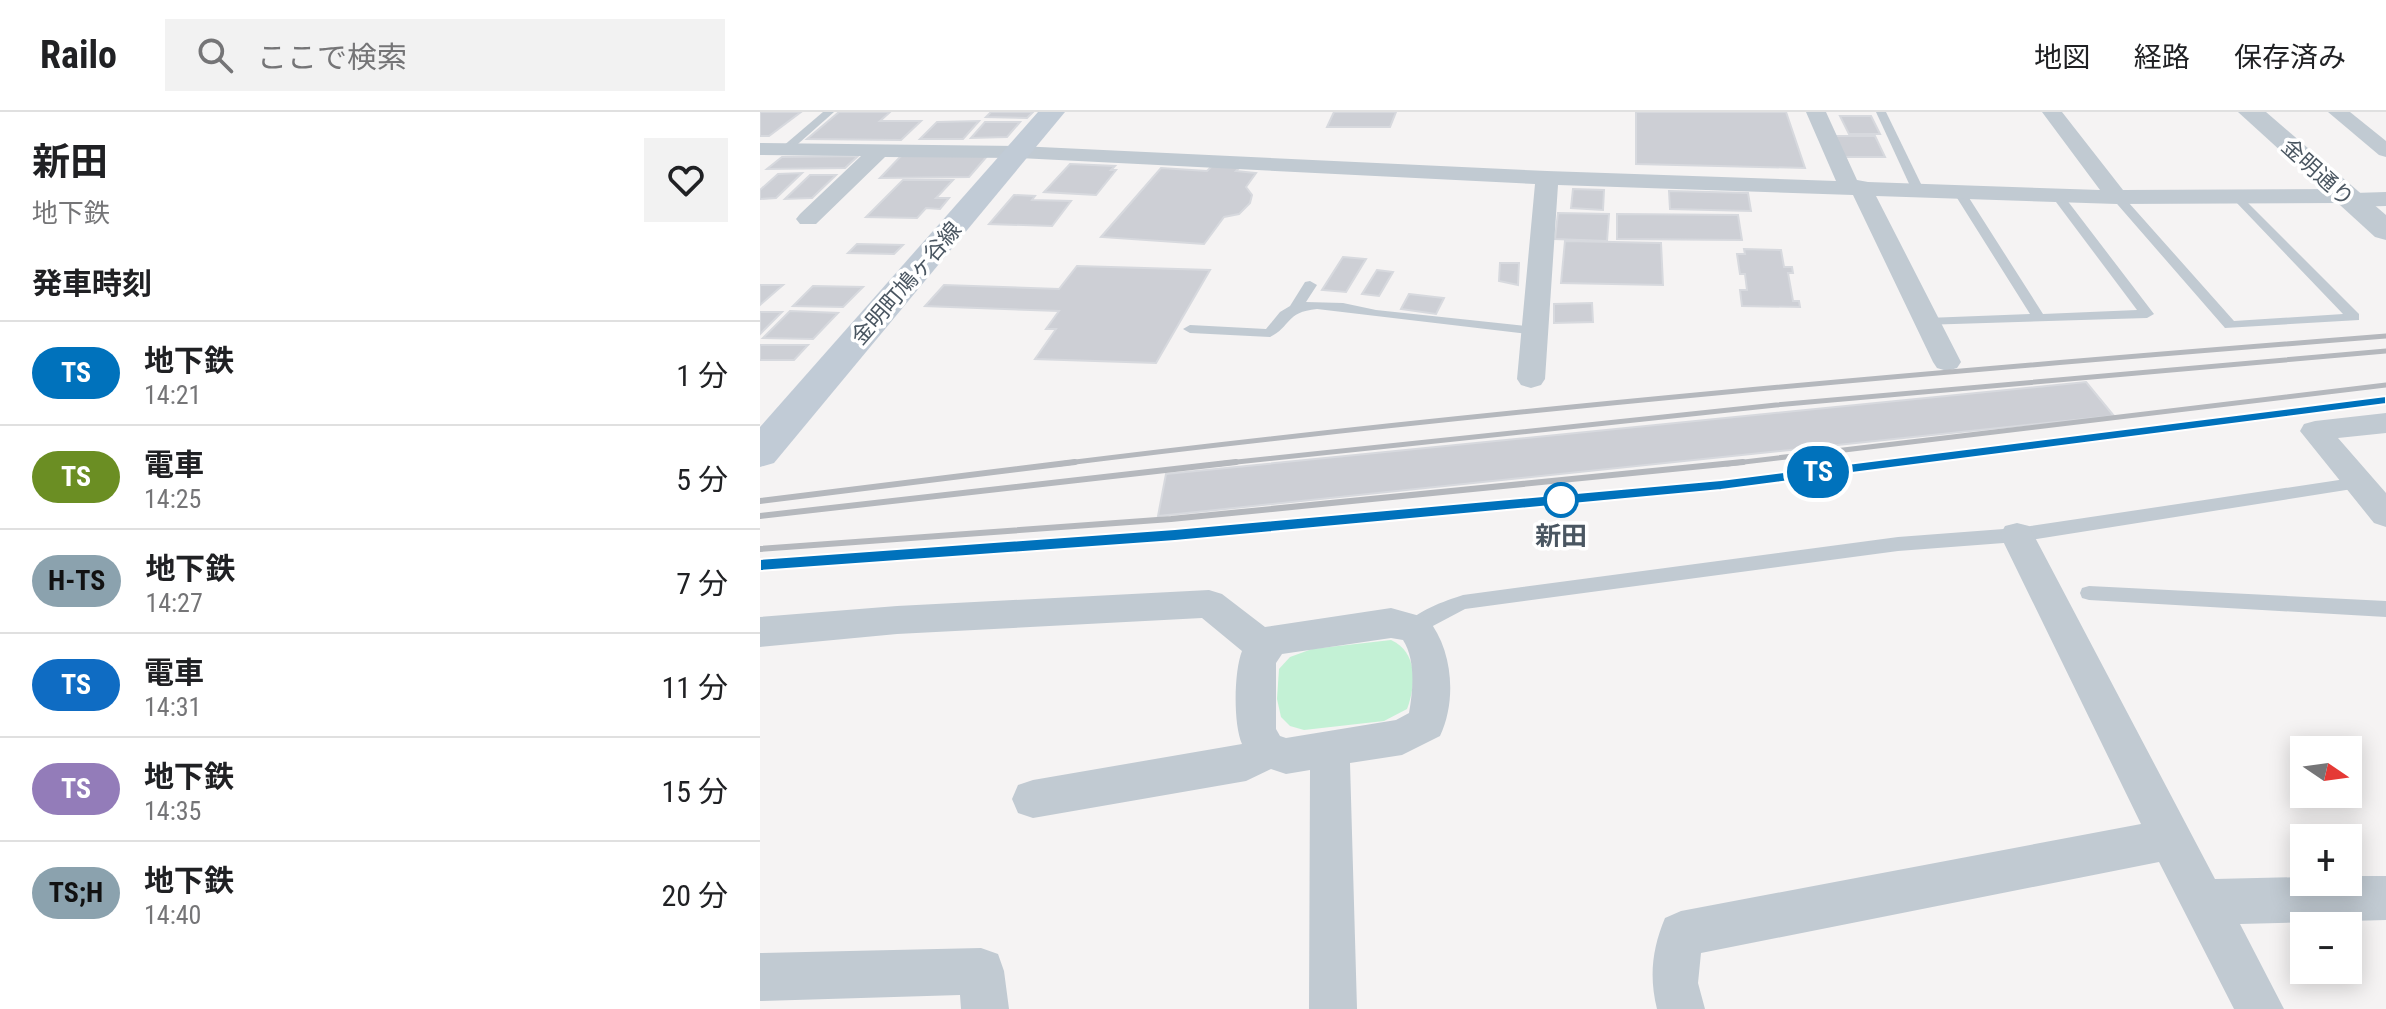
<!DOCTYPE html>
<html lang="ja">
<meta charset="utf-8">
<style>
body{margin:0;font-family:"Roboto Condensed","Noto Sans JP",sans-serif;background:#f2f2f2;color:#202124;height:100vh;display:flex;flex-direction:column;font-size:30px;white-space:nowrap}
*{box-sizing:border-box;margin:0}
p{font-size:26px;color:#757577}
.icon{flex:none;width:44px;height:44px;fill:none;stroke:currentColor;stroke-width:2;stroke-linecap:round;stroke-linejoin:round}
.map{position:relative;flex:1;overflow:hidden}
.sheet{display:flex;flex-direction:column;background:#fff;width:760px}
.sheet>*{flex:none}
.badge{padding:0 16px;border-radius:26px;font-size:28px;line-height:52px}
.needle{width:52px;rotate:103deg}
.fabs{position:absolute;left:1530px;top:624px;display:grid;gap:16px}
.fabs a{display:grid;place-items:center;width:72px;height:72px;border-radius:0px;background:#fff;box-shadow:0 4px 20px #0003;font-size:40px}
.map>.badge{position:absolute;translate:-50% -50%;box-shadow:0 0 0 4px #fff}
h2{padding:0 32px;font-size:30px;line-height:72px}
.round{display:grid;place-items:center;flex:none;width:84px;height:84px;border-radius:0px;background:#f2f2f2}
.summary{display:flex;align-items:center;justify-content:space-between;height:136px;padding:0 32px}
h1{font-size:38px;font-weight:700;line-height:60px}
ul{padding:0;list-style:none}
li{display:flex;align-items:center;gap:24px;height:104px;padding:0 32px;border-top:2px solid #e0e0e0}
li div{flex:1}
li b{display:block;font-size:30px}
li em{font-style:normal}
li .badge{min-width:88px;font-weight:700;text-align:center}
header{display:flex;align-items:center;gap:48px;box-sizing:border-box;height:112px;padding:0 40px;background:#fff;border-bottom:2px solid #e0e0e0}
header strong{font-size:38px}
nav{display:flex;gap:44px;margin-inline-start:auto;font-size:28px}
.search{width:560px;height:72px;background:#f2f2f2;display:flex;align-items:center;gap:20px;box-sizing:border-box;padding:0 28px;border-radius:0px;color:#757577;font-size:30px}
main{display:flex;flex:1;min-height:0}
.map>svg:first-child{display:block}
</style>
<header>
<strong>Railo</strong>
<div class="search"><svg class="icon" aria-label="search" viewBox="0 0 24 24"><circle cx="10" cy="10" r="6"/><path d="M15 15l6 6"/></svg>ここで検索</div>
<nav><a>地図</a><a>経路</a><a>保存済み</a></nav>
</header>
<main>
<section class="sheet">
<div class="summary"><div><h1>新田</h1><p>地下鉄</p></div><a class="round"><svg class="icon" aria-label="heart" viewBox="0 0 24 24"><path d="M12 20l-8-8c-3-5 5-10 8-4 3-6 11-1 8 4z"/></svg></a></div>
<h2>発車時刻</h2>
<ul>
<li><span class="badge" style="background:#0072bc;color:#fff">TS</span><div><b>地下鉄</b><p>14:21</p></div><em>1 分</em></li>
<li><span class="badge" style="background:#6b8e23;color:#fff">TS</span><div><b>電車</b><p>14:25</p></div><em>5 分</em></li>
<li><span class="badge" style="background:#8ba2ae;color:#111">H-TS</span><div><b>地下鉄</b><p>14:27</p></div><em>7 分</em></li>
<li><span class="badge" style="background:#0f6cc3;color:#fff">TS</span><div><b>電車</b><p>14:31</p></div><em>11 分</em></li>
<li><span class="badge" style="background:#937cb9;color:#fff">TS</span><div><b>地下鉄</b><p>14:35</p></div><em>15 分</em></li>
<li><span class="badge" style="background:#8ba2ae;color:#111">TS;H</span><div><b>地下鉄</b><p>14:40</p></div><em>20 分</em></li>
</ul>
</section>
<div class="map">
<svg width="1626" height="897" viewBox="0 0 1626 897">
<rect width="100%" height="100%" fill="#f5f3f3"/>
<path fill="#c3f1d5" d="M631 528C658 540 656 573 647 597L624 609 544 618 530 614 521 605 517 587 519 557 530 545 552 537Z"/>
<g fill="#cdcfd5" stroke="#d7d9de" stroke-width="2">
<path d="M0 0H41L9 24H0Z"/>
<path d="M79 0H130L120 9H161L141 28 47 27Z"/>
<path d="M231 0H273L267 6 226 5Z"/>
<path d="M574 0H636L630 15H567Z"/>
<path d="M876 0H1026L1045 56 876 52Z"/>
<path d="M1080 4H1111L1120 22H1089Z"/>
<path d="M219 9 203 27H160L177 10Z"/>
<path d="M225 10H260L247 25 211 26Z"/>
<path d="M1073 24H1115L1125 45H1081Z"/>
<path d="M228 43 209 65 120 66 141 44Z"/>
<path d="M98 44 85 56 7 57 22 45Z"/>
<path d="M310 52 355 54 351 58H356L336 83 284 80Z"/>
<path d="M452 54 480 55 476 59 496 61 486 75 492 83 490 91 479 102 464 105 444 132 341 125 401 56 447 59Z"/>
<path d="M42 61 16 86 0 87V78L18 62Z"/>
<path d="M50 63H76L52 86 25 87Z"/>
<path d="M143 68H193L176 86H189L180 97 166 96 157 106 106 105Z"/>
<path d="M813 77 844 78 843 98 811 96Z"/>
<path d="M909 79 988 81 991 99 910 97Z"/>
<path d="M254 83 275 84 272 88 311 89 292 114 229 112Z"/>
<path d="M798 101 849 102 847 129 795 127Z"/>
<path d="M857 102 978 103 982 128 857 127Z"/>
<path d="M805 129 901 131 903 173 801 171Z"/>
<path d="M97 132 143 133 134 142 88 141Z"/>
<path d="M984 137 1021 138 1024 155H1032L1033 161H1028L1033 189H1039L1040 195 982 194 980 178H987L985 162H980L977 142H985Z"/>
<path d="M583 145 606 147 586 180 562 178Z"/>
<path d="M740 151H759L758 173 739 169Z"/>
<path d="M317 154 450 158 396 251 275 247 296 217H286L299 199 165 194 184 173 299 177Z"/>
<path d="M617 158 633 160 619 184 602 182Z"/>
<path d="M0 173H23L0 193Z"/>
<path d="M53 174 103 175 83 195 33 194Z"/>
<path d="M649 182 684 186 676 202 641 197Z"/>
<path d="M832 191 833 210 794 211V192Z"/>
<path d="M30 199 78 201 53 227 3 226Z"/>
<path d="M0 200H22L0 222Z"/>
<path d="M0 233H48L34 248H0Z"/>
<path d="M1326 270 1354 304 398 404 406 362Z"/>
</g>
<g fill="none" stroke-linecap="round" stroke-linejoin="round">
<g fill="#c1cad2" fill-rule="evenodd">
<path d="M63 0H74L30 39H22V35Z"/>
<path d="M1116 0H1126L1163 76 1161 78 1151 76Z"/>
<path d="M1198 74 1204 78 1283 202 1377 198 1290 82 1296 78 1300 79 1394 202 1387 206 1162 213V207L1167 206 1270 202 1192 78Z"/>
<path d="M1478 81 1599 202V208L1465 216 1351 85 1361 82 1474 209 1583 202 1474 88V82Z"/>
<path d="M550 169 557 173 546 190 583 191 616 198 776 215 783 219 776 223 557 197C525 200 531 215 510 225L430 221 423 217 430 213 506 217 520 200 530 194 545 170Z"/>
<path d="M1599 365 1605 367 1607 371 1605 375 1257 430 1138 439 705 497 654 524 647 522 644 516C654 499 685 489 703 483L1138 425 1257 416Z"/>
<path d="M1329 474 1626 489V505L1329 488 1322 486 1320 481 1322 476Z"/>
</g>
<g fill="#c1cad2" fill-rule="evenodd">
<path d="M1046 0H1066L1097 68 1108 70 1340 78 1282 0H1302L1363 78 1585 77 1594 81 1626 80V94L1589 95 1580 91 1357 92 1116 84 1201 250 1197 256 1187 259 1177 256 1173 250 1093 83 798 73 785 267 781 273 771 276 761 273 757 267 775 72 259 46 125 45 56 112H40L36 107 40 102 101 44 0 43V31L259 34 787 59 1076 69Z"/>
<path d="M1568 0H1590L1626 29V45L1619 43Z"/>
<path d="M1626 301V321L1578 326 1626 381V415L1614 411 1540 319 1544 312 1555 309Z"/>
<path d="M1257 411 1269 414 1455 767 1544 765V770H1588V764H1626V808L1480 812 1524 897H1474L1399 750 941 841 938 871 945 897H897C889 865 892 837 905 806L921 799 1381 712 1240 423 1245 414Z"/>
<path d="M449 478 462 482 505 515 631 496 667 506C693 537 697 588 680 624L642 643 590 651 597 897H549L550 658 526 662 511 657 486 669 273 706 258 701 252 687 258 673 273 668 482 632C473 612 474 559 482 539L442 506 137 522 0 535V505L137 494ZM631 526 643 528C656 548 653 579 649 601L636 608 526 626 520 624 516 617V551L522 542Z"/>
<path d="M221 836 238 842 244 859 249 897H201L200 883 0 889V841Z"/>
</g>
<path fill="#c1cad2" fill-rule="evenodd" d="M1478 0H1506L1626 103V128L1615 125Z"/>
<path fill="#c1cbd6" fill-rule="evenodd" d="M278 0H305L14 351 0 355V315Z"/>
<g stroke="#b5b8bd" stroke-width="5">
<path d="M299 352C740 297 1183 259 1626 224"/>
<path d="M458 352 1016 293 1626 239"/>
<path d="M967 352 1626 273"/>
<path d="M1129 352 1626 289"/>
</g>
<g stroke="#b5b8bd" stroke-width="6">
<path d="M0 389 315 350"/>
<path d="M0 404 476 350"/>
<path d="M0 437 411 407 983 350"/>
<path d="M0 453C382 425 765 398 1145 350"/>
</g>
</g>
<path fill="#0072bc" stroke="#fff" stroke-width="2" d="M1626 284V292L961 378 415 429 0 459V447L415 417 961 368Z"/>
<circle fill="#fff" stroke="#0072bc" stroke-width="4" cx="801" cy="388" r="16"/>
<g text-anchor="middle" stroke-width="7" stroke-linejoin="round" paint-order="stroke">
<g font-size="22" fill="#4a5661" stroke="#fff">
<text transform="translate(1558 60) rotate(42)" y="8">金明通り</text>
<text transform="translate(146 171) rotate(-49)" y="8">金明町鳩ヶ谷線</text>
</g>
<g font-size="26" font-weight="bold" fill="#4a5661" stroke="#fff">
<text x="801" y="433">新田</text>
</g>
</g>
</svg>
<div class="fabs">
<a><svg class="needle" viewBox="-14 -14 28 28"><path d="M0-13l5 13h-10z" fill="#e53935"/><path d="M0 13l5-13h-10z" fill="#757577"/></svg></a>
<a>+</a>
<a>−</a>
</div>
<b class="badge" style="left:1058px;top:360px;background:#0072bc;color:#fff">TS</b>
</div>
</main>
